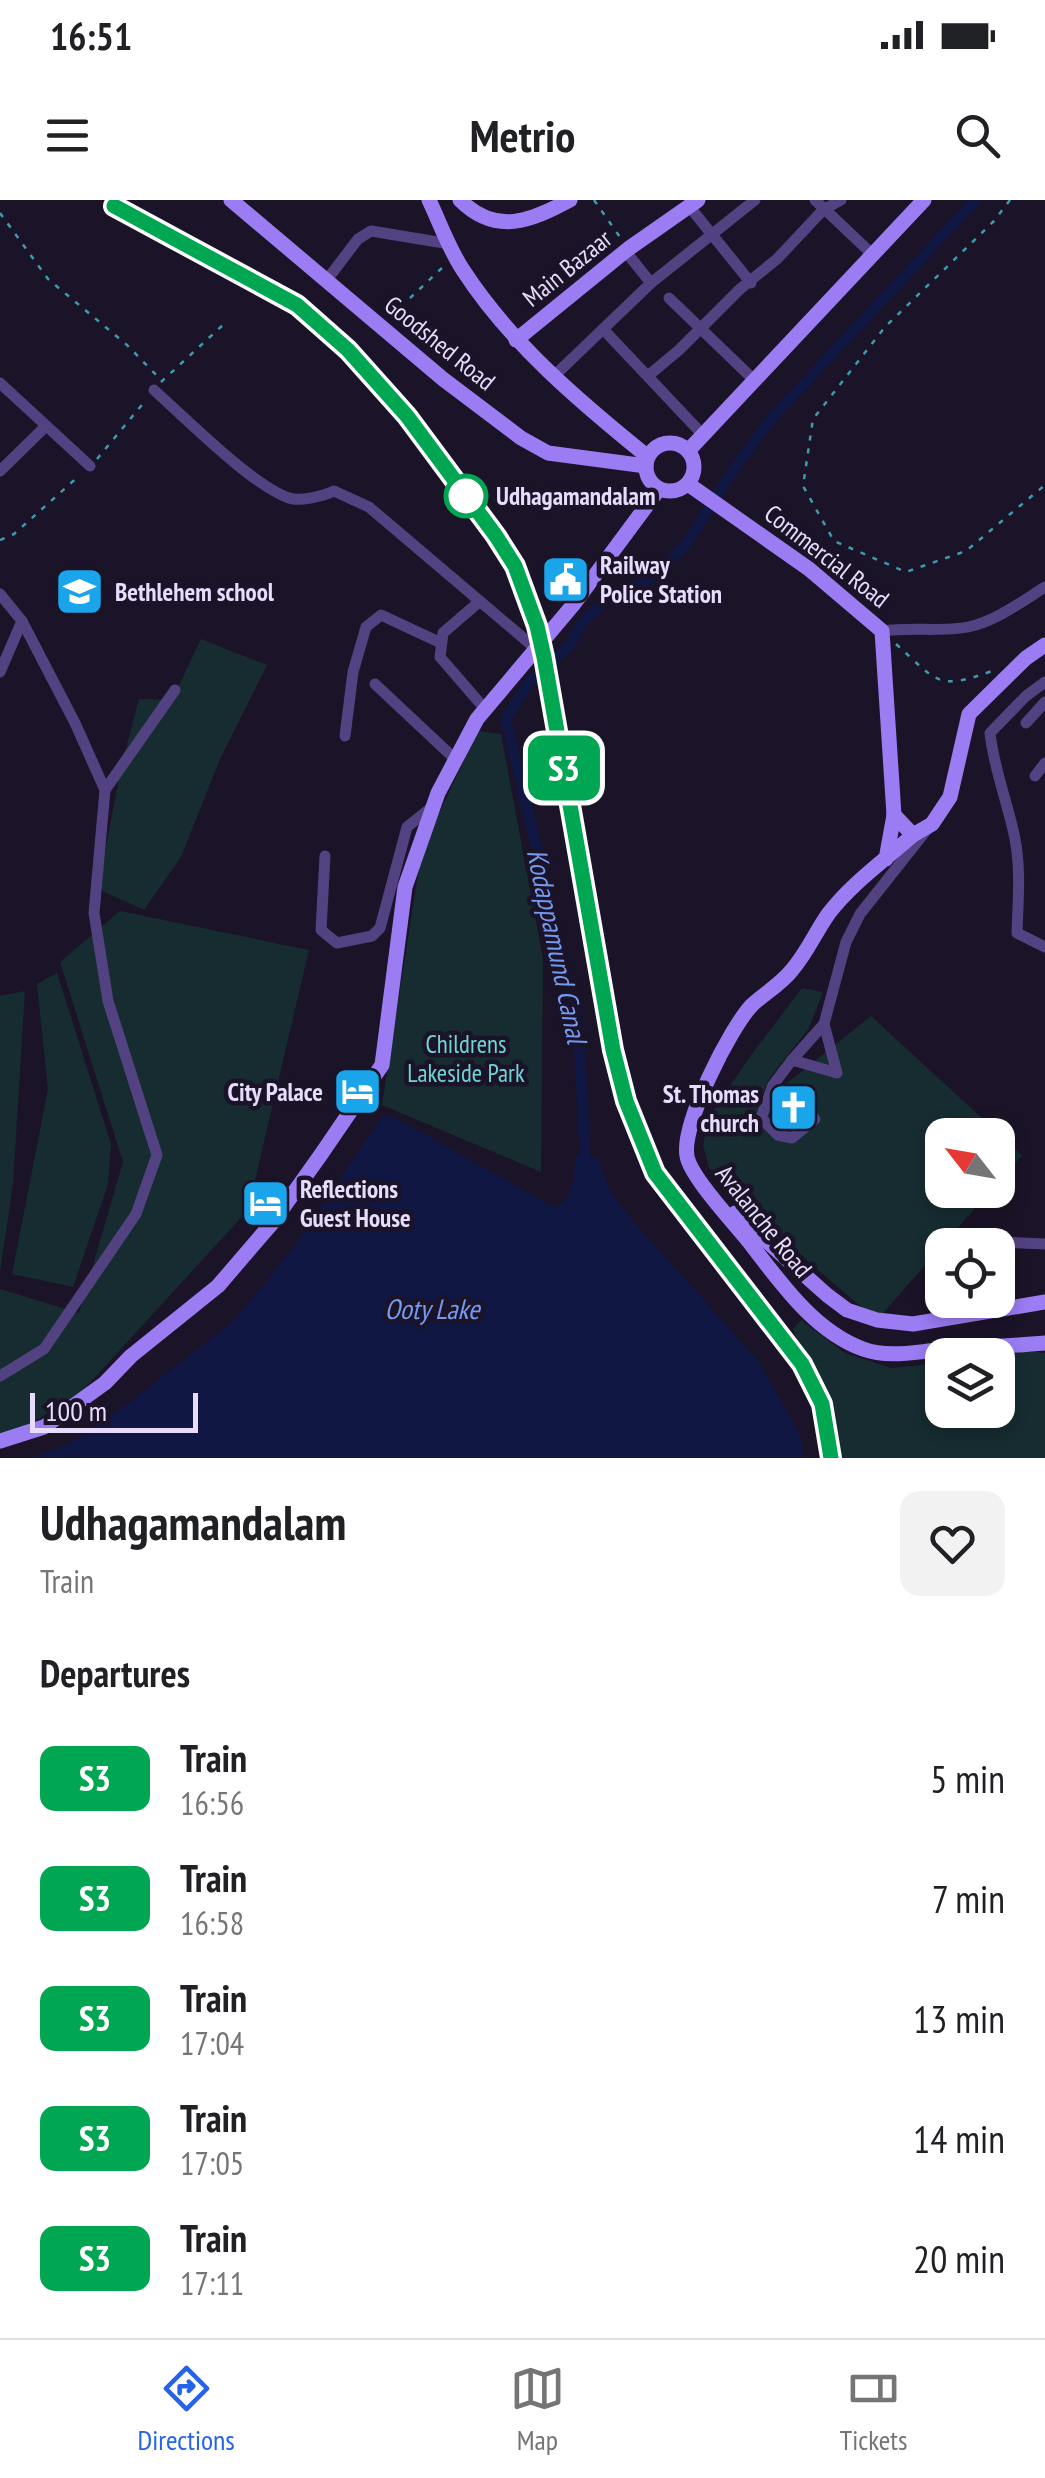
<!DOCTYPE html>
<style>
body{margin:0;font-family:"PT Sans Narrow",sans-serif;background:#f2f2f2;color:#202124;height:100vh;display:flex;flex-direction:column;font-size:38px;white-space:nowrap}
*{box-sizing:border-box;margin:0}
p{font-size:32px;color:#757577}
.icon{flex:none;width:55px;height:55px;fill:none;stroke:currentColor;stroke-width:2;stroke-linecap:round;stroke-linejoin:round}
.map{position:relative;height:1258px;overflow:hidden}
.sheet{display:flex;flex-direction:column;background:#fff;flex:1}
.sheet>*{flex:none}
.badge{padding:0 20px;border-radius:15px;font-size:35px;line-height:65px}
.needle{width:65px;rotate:301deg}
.fabs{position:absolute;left:925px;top:918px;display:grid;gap:20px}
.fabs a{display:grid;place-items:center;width:90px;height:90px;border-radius:20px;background:#fff;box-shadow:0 5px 15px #0003;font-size:50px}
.scale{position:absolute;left:30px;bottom:25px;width:168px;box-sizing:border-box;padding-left:10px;border:5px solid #e7dcfc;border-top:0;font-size:28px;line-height:35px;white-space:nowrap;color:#e7dcfc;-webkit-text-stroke:8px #1b1327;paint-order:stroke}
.map>.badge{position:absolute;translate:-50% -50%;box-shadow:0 0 0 5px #fff}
h2{padding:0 40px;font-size:38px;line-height:90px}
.round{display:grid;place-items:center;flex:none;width:105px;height:105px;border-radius:20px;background:#f2f2f2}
.overview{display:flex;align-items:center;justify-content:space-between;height:170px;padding:0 40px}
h1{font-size:48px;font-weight:700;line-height:75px}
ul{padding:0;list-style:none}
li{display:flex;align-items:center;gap:30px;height:120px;padding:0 40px}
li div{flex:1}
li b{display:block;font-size:38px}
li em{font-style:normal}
li .badge{min-width:110px;font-weight:700;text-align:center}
.status{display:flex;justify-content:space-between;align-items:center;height:70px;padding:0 50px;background:#fff;direction:ltr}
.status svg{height:28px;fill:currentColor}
header{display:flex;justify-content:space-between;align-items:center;height:130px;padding:0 40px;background:#fff;font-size:45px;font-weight:700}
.tabs{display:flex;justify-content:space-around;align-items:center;height:140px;border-top:2px solid #e0e0e0;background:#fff;font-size:28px;color:#757577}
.tabs a{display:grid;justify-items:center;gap:5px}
.tabs .selected{color:#2563eb}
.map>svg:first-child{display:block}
</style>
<div class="status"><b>16:51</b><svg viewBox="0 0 49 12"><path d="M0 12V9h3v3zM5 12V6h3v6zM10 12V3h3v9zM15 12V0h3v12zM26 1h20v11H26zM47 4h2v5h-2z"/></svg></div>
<header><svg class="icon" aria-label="menu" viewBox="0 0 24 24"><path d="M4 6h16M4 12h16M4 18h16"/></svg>Metrio<svg class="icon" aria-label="search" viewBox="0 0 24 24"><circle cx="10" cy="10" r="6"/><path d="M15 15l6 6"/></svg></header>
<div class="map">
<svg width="1045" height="1258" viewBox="0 0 1045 1258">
<rect width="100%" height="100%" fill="#1b1327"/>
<g fill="#162c31">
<path d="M201 439 267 465 220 559 181 657 144 710 98 689 121 567 139 499 172 500Z"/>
<path d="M478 531 501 534 543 759 541 972 382 905 419 668 433 626Z"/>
<path d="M120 711 309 750 248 1010 77 1197 10 1235 0 1233V1089L79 1113 123 962 60 762Z"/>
<path d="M57 773 111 944 108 984 73 1087 12 1074 48 889 37 784Z"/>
<path d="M802 788 823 792 809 828 769 879 757 907 871 816 1022 955 998 983V935H942V990H991L877 1120 773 1032 709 968 703 945 709 917 751 855Z"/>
<path d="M25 791 13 984 0 1072V796Z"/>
<path d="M801 1120 845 1153 891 1168 942 1163V1210H998V1157L1028 1151 1045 1153V1258H843L793 1129Z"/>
</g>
<path fill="#101743" d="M383 915 394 917 554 1007C574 1000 573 975 576 956L599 958 609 989 630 1017 759 1162 800 1234 804 1258H32L68 1244 127 1204 236 1119 294 1046Z"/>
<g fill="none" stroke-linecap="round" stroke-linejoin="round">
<path stroke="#101743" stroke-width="11" d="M586 968 578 823 506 519 529 482 569 446 581 424 595 410 610 396 650 379 685 346 730 275 771 219 976 0"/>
<g stroke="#3c9cb0" stroke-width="2.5" stroke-dasharray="5 8" stroke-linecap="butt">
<path d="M594 0 622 40"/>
<path d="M1010 0 994 21 885 127 813 219 803 286 834 341 906 372 966 351 1045 285"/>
<path d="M0 13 48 79 127 145 161 180"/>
<path d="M391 116 443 67"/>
<path d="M161 182 224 124"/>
<path d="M97 259 146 200"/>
<path d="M0 340 14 334 80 275"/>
<path d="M896 444C938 482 937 491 992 471"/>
</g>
<g stroke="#534282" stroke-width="11">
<path d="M815 0 872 54"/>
<path d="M689 6 751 83"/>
<path d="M626 52 651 83"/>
<path d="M326 81 358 39 371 31 450 44"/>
<path d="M669 98 754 180"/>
<path d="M603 129 703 235"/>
<path d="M649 175 679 150 740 89 777 59 823 10 841 0"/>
<path d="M553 177 651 83 755 0"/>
<path d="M0 183 90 266"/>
<path d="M154 190C185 218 253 286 289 298 300 302 323 296 334 291L369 307 535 448"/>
<path d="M0 271 46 226"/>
<path d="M0 394 22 421 75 523 105 590 94 713 108 801 157 955 136 1014 44 1149 0 1176"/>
<path d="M480 401 443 433 440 457 485 509"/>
<path d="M882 431C909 427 945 432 968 427 996 421 1021 402 1045 387"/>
<path d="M0 472 22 421"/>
<path d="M1045 482 1026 496 990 533C994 570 1008 603 1015 639 1021 670 1018 701 1017 733L1045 747"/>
<path d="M375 484 455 559"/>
<path d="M1026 523 1045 502"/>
<path d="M345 536 353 472 366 427 381 415 441 443"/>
<path d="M1035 576 1045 563"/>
<path d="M105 590 175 490"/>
<path d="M325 656 321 730 337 743 372 736 380 728 407 627 432 607"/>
<path d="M792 860 824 824"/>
<path d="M815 919 792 938 778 935 761 918 773 885 792 860 837 873 824 824 846 742 860 714 929 627"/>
<path d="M974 1041 1045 1044"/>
</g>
<g stroke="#9b7cf3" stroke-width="15">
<path d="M231 0 443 179 521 238 548 253 646 266"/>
<path d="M429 0C440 23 449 49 463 70 511 144 580 202 648 257"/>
<path d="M460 0C496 36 531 21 570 0"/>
<path d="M516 140 628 49 698 0"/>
<circle cx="670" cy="267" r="24"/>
<path d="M688 251 924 0"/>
<path d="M688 284 809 369 882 431 894 615"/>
<path d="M913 635 932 624 950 597 969 514 1026 458 1045 445"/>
<path d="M886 659 894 615 913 635C885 660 852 683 829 713 816 731 807 753 792 770 781 784 765 793 752 805 730 828 681 925 687 956 690 977 738 1027 753 1047 783 1086 816 1132 863 1149 888 1158 914 1152 939 1150 974 1148 1010 1146 1045 1143"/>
<path d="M735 1013 827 1095 847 1110 877 1120 913 1124 1045 1102"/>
<path d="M0 1241 44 1227 105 1183 131 1156 218 1086 273 1022 322 953 382 865 405 687 438 593 477 519 573 405 659 289"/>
</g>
<path stroke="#1aa5ea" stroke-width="4" stroke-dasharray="15 12" stroke-linecap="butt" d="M114 7 297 105 331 132 407 216 515 366 537 426 550 488 613 850 626 901 655 973 802 1165 822 1204 831 1258"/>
</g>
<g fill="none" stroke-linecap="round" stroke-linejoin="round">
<defs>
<path id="line" d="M114 6 297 105 348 150 407 216 496 336 515 366 537 426 544 457 613 850 626 901 655 973 802 1164 822 1204 831 1258"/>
</defs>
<use href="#line" stroke="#fff" stroke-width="22"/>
<use href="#line" stroke="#00a651" stroke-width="15"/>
</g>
<defs>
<symbol id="civic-square" viewBox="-11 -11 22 22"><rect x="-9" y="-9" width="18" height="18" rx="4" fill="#1aa5ea" stroke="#1b1327"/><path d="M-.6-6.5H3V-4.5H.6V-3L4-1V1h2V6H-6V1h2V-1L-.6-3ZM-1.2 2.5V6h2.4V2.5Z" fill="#fff"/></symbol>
<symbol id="school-square" viewBox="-11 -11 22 22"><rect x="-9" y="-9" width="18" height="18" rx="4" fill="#1aa5ea" stroke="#1b1327"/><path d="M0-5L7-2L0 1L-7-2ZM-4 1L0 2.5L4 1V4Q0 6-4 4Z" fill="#fff"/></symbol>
<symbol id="hotel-square" viewBox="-11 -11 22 22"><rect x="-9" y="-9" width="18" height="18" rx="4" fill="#1aa5ea" stroke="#1b1327"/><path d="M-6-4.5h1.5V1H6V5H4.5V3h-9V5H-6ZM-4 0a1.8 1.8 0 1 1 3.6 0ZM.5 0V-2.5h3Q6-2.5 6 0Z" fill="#fff"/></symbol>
<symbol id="church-square" viewBox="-11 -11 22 22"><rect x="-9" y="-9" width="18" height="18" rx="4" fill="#1aa5ea" stroke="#1b1327"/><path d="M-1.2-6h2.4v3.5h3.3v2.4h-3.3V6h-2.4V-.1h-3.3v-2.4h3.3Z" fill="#fff"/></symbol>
</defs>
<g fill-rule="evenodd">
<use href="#civic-square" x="538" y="352" width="55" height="55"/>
<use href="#school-square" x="52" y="364" width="55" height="55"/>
<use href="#hotel-square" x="330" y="864" width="55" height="55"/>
<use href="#church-square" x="766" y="880" width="55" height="55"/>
<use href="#hotel-square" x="238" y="976" width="55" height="55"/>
</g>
<circle fill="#fff" stroke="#00a651" stroke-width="5" cx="466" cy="296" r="20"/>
<g text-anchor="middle" stroke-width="9" stroke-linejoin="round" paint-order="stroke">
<g font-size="25" fill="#e7dcfc" stroke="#1b1327">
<text transform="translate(567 68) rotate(-39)" y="9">Main Bazaar</text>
<text transform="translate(440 143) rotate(39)" y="9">Goodshed Road</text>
<text transform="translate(827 356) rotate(38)" y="9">Commercial Road</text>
<text transform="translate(764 1021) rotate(51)" y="9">Avalanche Road</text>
</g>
<g font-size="25" font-weight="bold" fill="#e7dcfc" stroke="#1b1327" text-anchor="start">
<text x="496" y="305">Udhagamandalam</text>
</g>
<g font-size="25" font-weight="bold" fill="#e7dcfc" stroke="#1b1327" text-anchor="start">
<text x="600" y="374">Railway<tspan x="600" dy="29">Police Station</tspan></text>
<text x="115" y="401">Bethlehem school</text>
<text x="323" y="901" text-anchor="end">City Palace</text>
<text x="759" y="903" text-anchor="end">St. Thomas<tspan x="759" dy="29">church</tspan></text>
<text x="300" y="998">Reflections<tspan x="300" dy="29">Guest House</tspan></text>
</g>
<g font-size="25" fill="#6ed6d5" stroke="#1b1327">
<text x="466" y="853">Childrens<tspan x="466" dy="29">Lakeside Park</tspan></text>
</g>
<g font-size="28" font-style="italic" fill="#749af2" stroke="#1b1327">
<text transform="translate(557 746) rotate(78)" y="10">Kodappamund Canal</text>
<text x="432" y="1119">Ooty Lake</text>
</g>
</g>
</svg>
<div class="fabs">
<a><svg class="needle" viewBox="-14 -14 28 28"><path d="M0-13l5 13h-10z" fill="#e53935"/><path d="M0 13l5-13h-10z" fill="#757577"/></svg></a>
<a><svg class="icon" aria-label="locate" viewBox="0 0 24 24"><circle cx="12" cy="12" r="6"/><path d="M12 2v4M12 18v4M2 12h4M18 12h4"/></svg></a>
<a><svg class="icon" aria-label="layers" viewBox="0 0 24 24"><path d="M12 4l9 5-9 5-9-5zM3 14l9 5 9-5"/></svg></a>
</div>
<div class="scale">100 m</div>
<b class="badge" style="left:564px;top:568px;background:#00a651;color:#fff">S3</b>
</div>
<section class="sheet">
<div class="overview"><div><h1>Udhagamandalam</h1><p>Train</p></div><a class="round"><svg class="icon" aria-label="heart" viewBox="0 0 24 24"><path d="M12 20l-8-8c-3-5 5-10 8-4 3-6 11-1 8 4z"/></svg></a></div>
<h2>Departures</h2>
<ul>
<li><span class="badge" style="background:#00a651;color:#fff">S3</span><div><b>Train</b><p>16:56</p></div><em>5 min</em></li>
<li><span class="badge" style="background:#00a651;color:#fff">S3</span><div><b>Train</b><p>16:58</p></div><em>7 min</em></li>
<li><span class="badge" style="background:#00a651;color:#fff">S3</span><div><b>Train</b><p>17:04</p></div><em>13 min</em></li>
<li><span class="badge" style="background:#00a651;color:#fff">S3</span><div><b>Train</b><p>17:05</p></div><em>14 min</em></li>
<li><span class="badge" style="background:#00a651;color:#fff">S3</span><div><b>Train</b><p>17:11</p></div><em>20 min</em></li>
</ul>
</section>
<nav class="tabs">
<a class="selected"><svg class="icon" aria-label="directions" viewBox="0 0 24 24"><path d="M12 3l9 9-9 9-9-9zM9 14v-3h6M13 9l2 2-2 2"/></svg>Directions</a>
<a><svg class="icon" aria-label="map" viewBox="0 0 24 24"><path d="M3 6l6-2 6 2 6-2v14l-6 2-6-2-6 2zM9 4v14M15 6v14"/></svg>Map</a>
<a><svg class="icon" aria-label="tickets" viewBox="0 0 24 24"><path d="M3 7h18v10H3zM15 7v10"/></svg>Tickets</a>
</nav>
